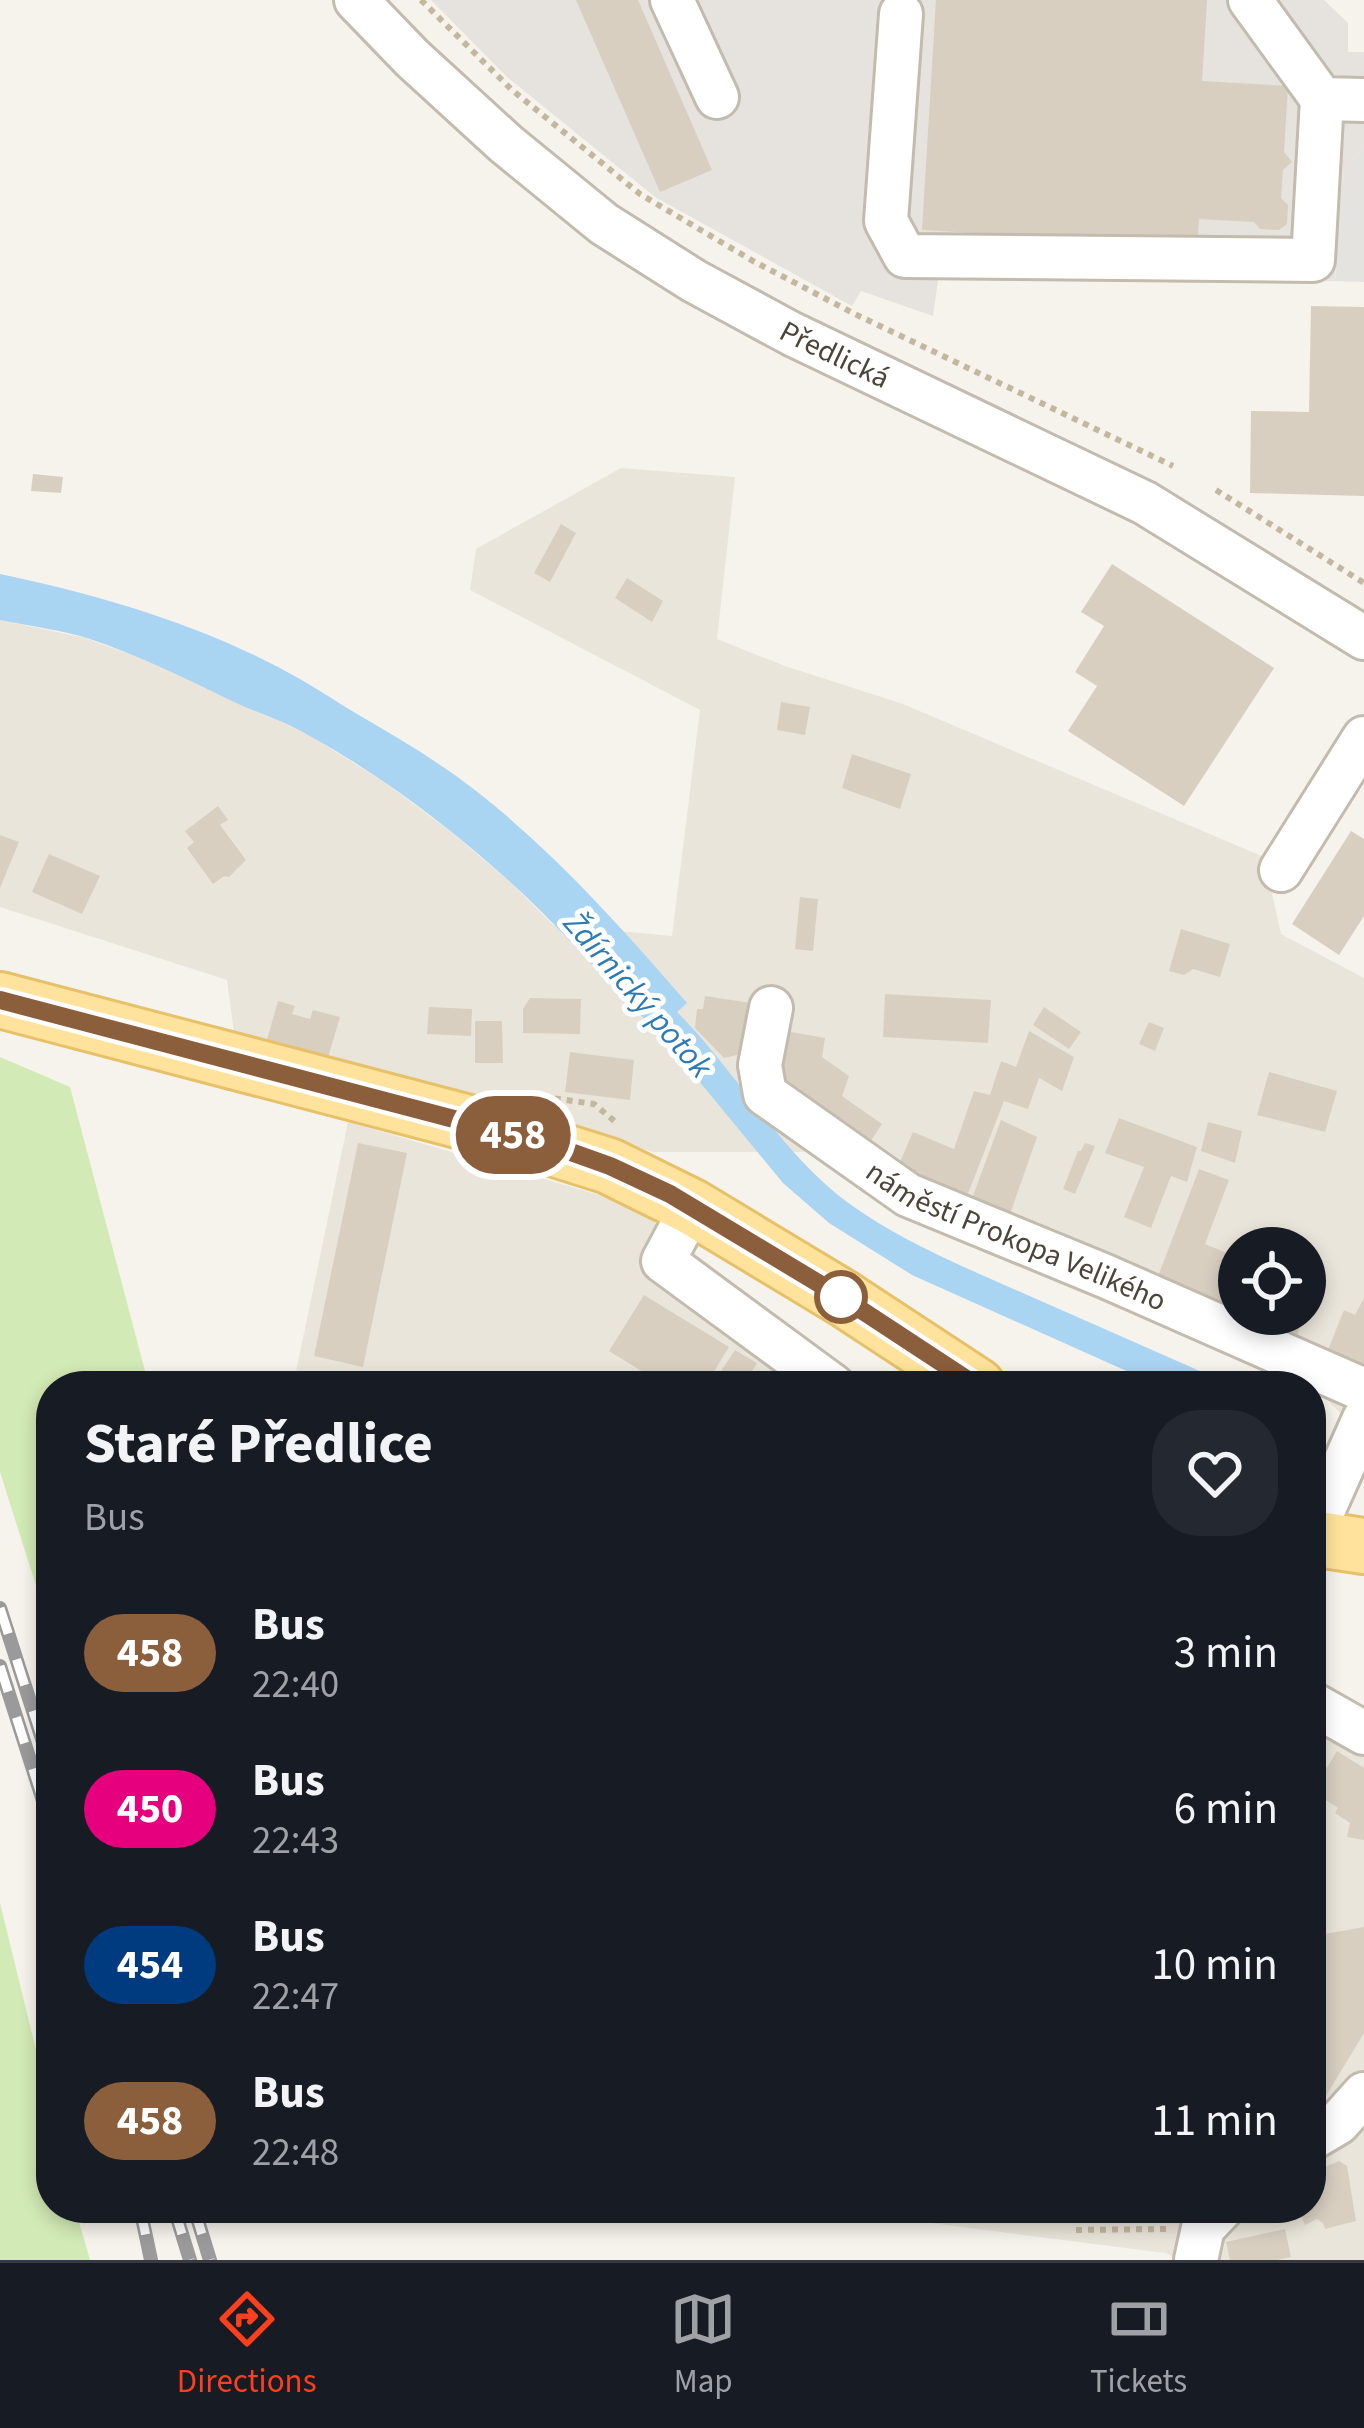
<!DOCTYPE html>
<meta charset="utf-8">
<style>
body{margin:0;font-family:"Source Sans 3",sans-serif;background:#242831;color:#f1f3f6;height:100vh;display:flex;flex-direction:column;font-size:45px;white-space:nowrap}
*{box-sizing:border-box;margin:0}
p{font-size:39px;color:#9ea1a6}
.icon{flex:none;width:66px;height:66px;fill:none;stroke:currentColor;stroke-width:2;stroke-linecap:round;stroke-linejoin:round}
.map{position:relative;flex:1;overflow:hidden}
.drawer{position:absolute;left:36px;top:1371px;width:1290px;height:852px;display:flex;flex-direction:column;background:#171b24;border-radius:48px;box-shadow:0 6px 18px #0003}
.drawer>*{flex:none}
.badge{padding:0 24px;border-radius:39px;font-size:42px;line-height:78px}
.controls{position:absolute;left:1218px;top:1227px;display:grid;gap:24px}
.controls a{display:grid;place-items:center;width:108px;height:108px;border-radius:50%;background:#171b24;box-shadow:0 6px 18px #0003;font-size:60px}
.map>.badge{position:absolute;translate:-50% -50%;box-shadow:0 0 0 6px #fff}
.round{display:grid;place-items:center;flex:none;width:126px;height:126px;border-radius:48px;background:#242831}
.summary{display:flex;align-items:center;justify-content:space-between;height:204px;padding:0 48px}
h1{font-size:57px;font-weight:700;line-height:90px}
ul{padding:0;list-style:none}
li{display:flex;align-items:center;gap:36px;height:156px;padding:0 48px}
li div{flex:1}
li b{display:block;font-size:45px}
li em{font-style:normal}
li .badge{min-width:132px;font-weight:700;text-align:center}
.menu{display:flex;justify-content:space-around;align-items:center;height:168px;border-top:3px solid #363941;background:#171b24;font-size:33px;color:#9ea1a6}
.menu a{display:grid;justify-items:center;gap:6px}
.menu .current{color:#fc3f1d}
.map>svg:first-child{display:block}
</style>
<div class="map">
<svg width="1364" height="2260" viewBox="0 0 1364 2260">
<rect width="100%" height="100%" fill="#f6f3ec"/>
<g fill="#eae5da" fill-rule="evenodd">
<path d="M621 468 735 477 717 639 785 666 903 704 1264 857 1281 934 1364 978V1436L1318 1391 964 1244 824 1152H653L416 1085 236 1048 227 980 0 907V620L85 638 173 670 235 702 306 733 387 784 451 832 510 882 553 925 672 936 700 710 470 590 476 549ZM1239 1248H1305V1314H1239Z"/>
<path d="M348 1122 630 1204 788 1325 873 1386H293Z"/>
<path d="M1311 1686 1364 1716V2260H1180L1165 2253 900 2219 885 2208H1311Z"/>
</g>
<path fill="#e6e2dd" d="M431 0H1324L1348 23V52H1364V146L1344 175 1340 195 1335 281 938 280 933 316 861 291 852 306 655 197 507 77Z"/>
<g fill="#d2eab5">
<path d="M0 1057 70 1087 149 1386H51V1633L0 1472Z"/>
<path d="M0 1903 51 2111V2208H75L90 2260H0Z"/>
</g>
<path fill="#e5e3e0" d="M1364 146V282L1335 281 1340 195 1344 175Z"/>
<path fill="#a9d4f2" d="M0 574C95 594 192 622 278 667 305 681 331 698 357 714 399 738 442 764 480 794 557 855 623 929 687 1003L677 1012C737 1072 778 1150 847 1202 902 1242 964 1267 1025 1294 1095 1325 1164 1355 1234 1386H1160L912 1275 829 1223 783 1183 662 1036C609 986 562 928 508 880 447 825 379 774 308 735 284 721 257 713 232 701 185 678 140 656 90 639 61 630 30 626 0 620Z"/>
<g fill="#d8cfc1">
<path d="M576 0H638L712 170 660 192Z"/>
<path d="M936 0H1207L1202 81 1288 86 1284 152 1292 162 1283 170 1281 198 1288 205 1287 224 1279 230 1260 229 1254 222 1199 219 1197 246 922 230Z"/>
<path d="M1311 306 1364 307V496L1250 493 1251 411 1309 412Z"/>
<path d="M33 474 63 477 61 493 31 491Z"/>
<path d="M561 524 576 533 550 582 534 573Z"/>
<path d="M1112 564 1274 668 1184 806 1068 731 1097 686 1075 672 1104 626 1081 612Z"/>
<path d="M627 578 663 601 652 622 615 598Z"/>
<path d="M781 702 810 707 805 735 777 730Z"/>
<path d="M852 754 911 774 900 809 842 788Z"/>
<path d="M218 806 228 820 220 825 246 860 229 877 224 876 213 884 187 848 194 842 185 831Z"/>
<path d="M1351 831 1364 839V916L1339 955 1292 924Z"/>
<path d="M0 835 19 842 0 888Z"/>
<path d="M49 854 100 876 82 914 32 892Z"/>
<path d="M800 897 818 899 813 951 795 949Z"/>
<path d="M1181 929 1230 944 1220 977 1193 969 1184 975 1169 971Z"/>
<path d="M885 994 991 1000 988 1043 883 1037Z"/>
<path d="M705 996 751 1003 743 1050 737 1055 724 1058 695 1028 697 1009H703Z"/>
<path d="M530 998 581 999 580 1034 523 1033V1009Z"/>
<path d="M278 1001 295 1006 292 1014 310 1019 313 1010 340 1017 327 1061 266 1043Z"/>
<path d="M429 1007 472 1009 471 1036 427 1034Z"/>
<path d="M1044 1007 1081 1032 1069 1049 1033 1025Z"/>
<path d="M475 1021H502L503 1063H475Z"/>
<path d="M1149 1022 1164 1028 1155 1051 1139 1044Z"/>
<path d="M786 1031 825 1038 822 1057 849 1076 842 1096 882 1124 866 1148 786 1094 779 1076Z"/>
<path d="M1029 1031 1074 1057 1062 1091 1039 1078 1028 1109 1004 1101 966 1199 897 1169 913 1132 954 1149 974 1091 990 1095 1001 1061 1016 1067Z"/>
<path d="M570 1052 634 1060 630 1100 565 1092Z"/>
<path d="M1269 1072 1337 1091 1325 1132 1257 1115Z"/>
<path d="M1119 1118 1197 1147 1187 1182 1171 1176 1151 1228 1124 1217 1144 1167 1105 1153Z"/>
<path d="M1001 1120 1037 1137 1009 1217 971 1201Z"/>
<path d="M1208 1122 1242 1131 1235 1163 1201 1151Z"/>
<path d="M358 1143 407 1153 363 1367 314 1356Z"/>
<path d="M1085 1143 1095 1146 1075 1194 1063 1189 1078 1151H1081Z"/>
<path d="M1199 1169 1229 1180 1205 1244 1239 1258 1238 1313 1157 1279Z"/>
<path d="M644 1295 729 1347 705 1386H642L648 1375 609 1351Z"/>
<path d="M1364 1298V1366L1328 1350 1344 1310 1355 1315Z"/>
<path d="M1274 1314H1304L1297 1336 1270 1327Z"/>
<path d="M735 1350 757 1363 743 1386H734L718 1376Z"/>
<path d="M1337 1751 1364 1768V1840L1347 1837 1350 1823 1335 1813 1338 1808 1318 1795 1311 1810V1794Z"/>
<path d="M1364 1927V2033L1315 2114 1311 2112V2008L1321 2013 1320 1990 1325 1989V1934Z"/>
<path d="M1339 2161 1347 2166 1356 2221 1325 2229 1323 2223 1317 2219 1305 2225 1298 2208H1311V2173Z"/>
<path d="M1285 2229 1291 2257 1277 2260H1230L1226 2242Z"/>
</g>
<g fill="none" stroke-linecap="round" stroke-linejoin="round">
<defs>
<g id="minor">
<path id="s1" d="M356 0 412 58 506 144 604 224 694 281 792 334 1145 503 1364 638"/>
<path d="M672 0 717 97"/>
<path d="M1250 0 1322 99 1364 100"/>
<path d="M901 14 886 221 905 256 1313 260 1322 99"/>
<path d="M1281 870 1364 738"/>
<path id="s2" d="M771 1008 760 1065 765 1094 908 1195 1105 1276 1364 1390"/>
<path d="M692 1207 663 1261 833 1386"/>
<path d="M1311 1538 1364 1419"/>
<path d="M1311 1703 1364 1733"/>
<path d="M1311 2139 1338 2123 1364 2094"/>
<path d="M1196 2260 1203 2228 1222 2208"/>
</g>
<g id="major">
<path d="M0 1000 492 1129 609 1166 692 1207 843 1298 977 1386"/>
<path d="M1311 1538 1364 1546"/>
</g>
</defs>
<use href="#minor" stroke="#c2bbae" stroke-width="48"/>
<use href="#major" stroke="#e6c16a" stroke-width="60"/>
<g stroke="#c4b79f" stroke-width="6" stroke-dasharray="6 6" stroke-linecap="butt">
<path d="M421 0 512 90 640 194 753 261 855 314 1173 466"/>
<path d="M1216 490 1364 583"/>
<path d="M531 1095 594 1104 618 1124"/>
<path d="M1076 2230 1169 2229"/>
</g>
<use href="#minor" stroke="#fff" stroke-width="42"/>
<use href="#major" stroke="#ffe39c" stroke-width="54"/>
<defs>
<g id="rail">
<path d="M0 1608 51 1767"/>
<path d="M0 1666 51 1826"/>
<path d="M140 2208 151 2260"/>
<path d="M174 2208 190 2260"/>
<path d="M194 2208 210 2260"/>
</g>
</defs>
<use href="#rail" stroke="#9a9a9a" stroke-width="14"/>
<use href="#rail" stroke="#fff" stroke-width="9" stroke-dasharray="27" stroke-linecap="butt"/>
</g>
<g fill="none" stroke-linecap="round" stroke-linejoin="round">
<defs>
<path id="line" d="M0 1000 492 1129 554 1146 610 1166 670 1194 843 1298 977 1386"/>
</defs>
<use href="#line" stroke="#fff" stroke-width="27"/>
<use href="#line" stroke="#8b5e3c" stroke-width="18"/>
</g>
<circle fill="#fff" stroke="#8b5e3c" stroke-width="6" cx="841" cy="1297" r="24"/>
<g text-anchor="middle" stroke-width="10" stroke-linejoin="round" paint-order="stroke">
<g font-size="30" fill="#4b4439" stroke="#fff">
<text dy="10" stroke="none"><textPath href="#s1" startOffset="600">Předlická</textPath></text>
<text dy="10" stroke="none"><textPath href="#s2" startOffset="378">náměstí Prokopa Velikého</textPath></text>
</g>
<g font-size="33" font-style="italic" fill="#2e7ab2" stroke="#fff">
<text transform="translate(639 994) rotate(49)" y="12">Ždírnický potok</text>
</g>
</g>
</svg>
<div class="controls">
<a><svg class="icon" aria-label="locate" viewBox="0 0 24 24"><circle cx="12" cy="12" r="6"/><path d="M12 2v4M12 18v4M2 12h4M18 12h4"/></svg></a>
</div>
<b class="badge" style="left:513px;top:1135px;background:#8b5e3c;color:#fff">458</b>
<section class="drawer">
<div class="summary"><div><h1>Staré Předlice</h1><p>Bus</p></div><a class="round"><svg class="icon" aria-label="heart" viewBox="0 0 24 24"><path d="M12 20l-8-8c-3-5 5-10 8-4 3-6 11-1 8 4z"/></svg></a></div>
<ul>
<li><span class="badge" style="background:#8b5e3c;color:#fff">458</span><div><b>Bus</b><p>22:40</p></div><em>3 min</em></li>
<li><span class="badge" style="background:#e6007e;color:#fff">450</span><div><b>Bus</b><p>22:43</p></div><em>6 min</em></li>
<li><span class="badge" style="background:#003b80;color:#fff">454</span><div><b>Bus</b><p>22:47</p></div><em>10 min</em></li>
<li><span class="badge" style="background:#8b5e3c;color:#fff">458</span><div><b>Bus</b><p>22:48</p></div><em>11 min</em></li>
</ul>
</section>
</div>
<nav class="menu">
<a class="current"><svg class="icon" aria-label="directions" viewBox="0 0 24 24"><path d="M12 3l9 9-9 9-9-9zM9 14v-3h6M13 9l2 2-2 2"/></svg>Directions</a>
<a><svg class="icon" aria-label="map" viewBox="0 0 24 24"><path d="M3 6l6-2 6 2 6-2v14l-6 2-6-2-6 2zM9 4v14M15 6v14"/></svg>Map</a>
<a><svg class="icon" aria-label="tickets" viewBox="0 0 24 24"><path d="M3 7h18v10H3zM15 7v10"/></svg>Tickets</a>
</nav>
